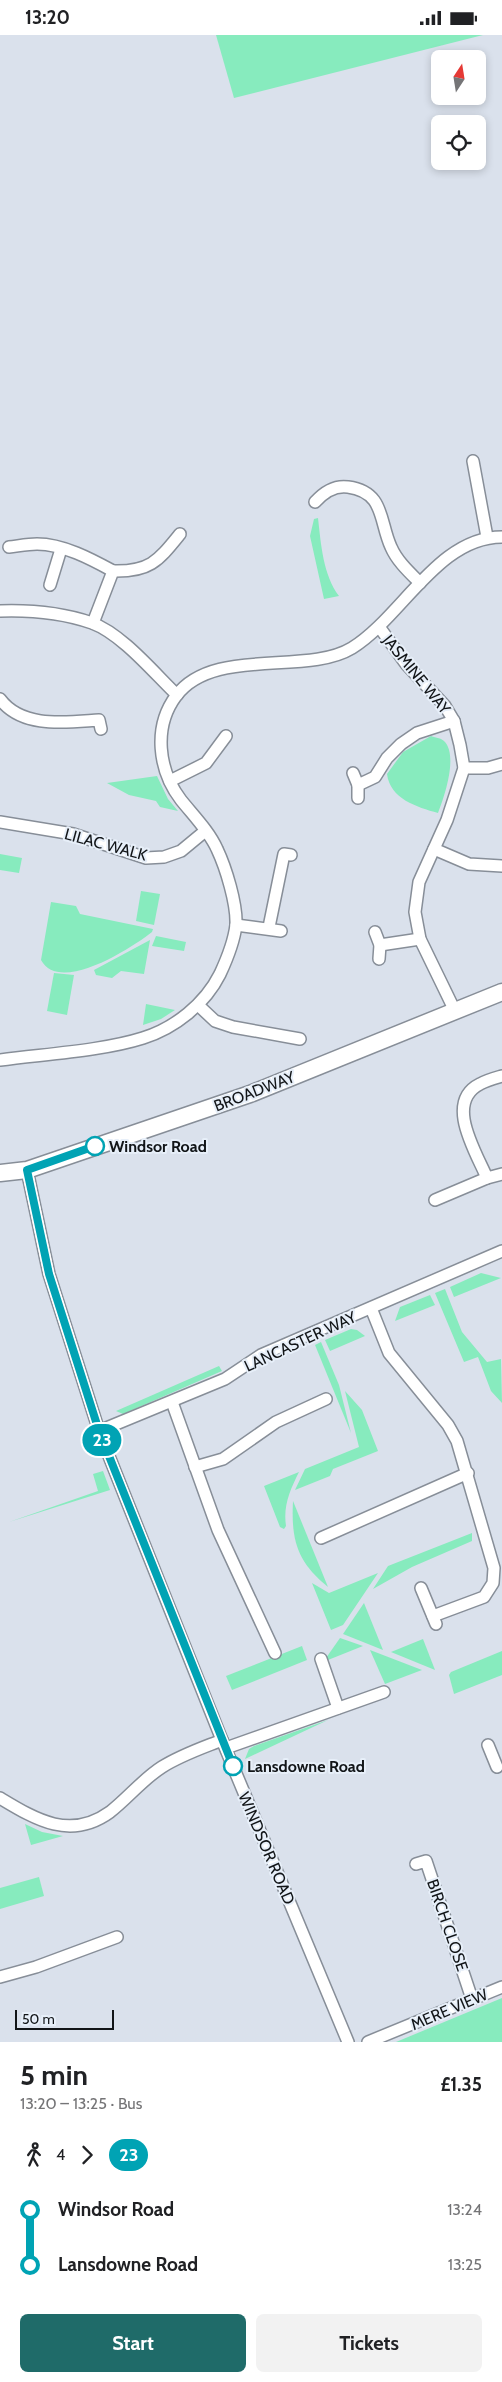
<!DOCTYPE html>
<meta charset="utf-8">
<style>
body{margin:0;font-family:Cabin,sans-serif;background:#f2f2f2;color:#202124;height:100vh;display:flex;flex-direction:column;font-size:19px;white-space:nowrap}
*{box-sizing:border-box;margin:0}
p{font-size:16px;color:#757577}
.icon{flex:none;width:28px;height:28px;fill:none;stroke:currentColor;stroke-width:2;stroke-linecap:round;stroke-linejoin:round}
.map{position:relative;height:2007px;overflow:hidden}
.panel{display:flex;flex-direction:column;background:#fff;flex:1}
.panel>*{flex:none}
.badge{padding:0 10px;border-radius:16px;font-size:18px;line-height:32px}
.needle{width:32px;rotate:12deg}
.fabs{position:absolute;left:431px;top:15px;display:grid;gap:10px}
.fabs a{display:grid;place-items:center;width:55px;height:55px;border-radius:8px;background:#fff;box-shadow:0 2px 8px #0003;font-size:25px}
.scale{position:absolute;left:15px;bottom:12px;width:99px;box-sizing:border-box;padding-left:5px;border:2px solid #121518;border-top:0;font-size:14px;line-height:18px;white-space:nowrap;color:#121518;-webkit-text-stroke:4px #e7eff9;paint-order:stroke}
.map>.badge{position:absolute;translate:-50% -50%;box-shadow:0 0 0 2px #fff}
.legs{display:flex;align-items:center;gap:8px;height:55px;padding:0 20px;font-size:16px}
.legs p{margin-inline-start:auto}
.summary{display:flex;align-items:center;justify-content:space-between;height:85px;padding:0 20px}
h1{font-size:28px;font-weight:800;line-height:38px}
.action{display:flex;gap:10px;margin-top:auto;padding:10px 20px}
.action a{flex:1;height:58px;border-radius:8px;background:#1f6b69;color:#fff;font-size:20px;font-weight:800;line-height:58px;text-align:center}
.action a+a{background:#f2f2f2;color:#202124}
ul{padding:0 20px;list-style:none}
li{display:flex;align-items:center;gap:18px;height:55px;font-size:19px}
li i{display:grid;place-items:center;width:8px;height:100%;margin:0 6px;background:currentColor}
li i::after{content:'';width:12px;height:12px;margin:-6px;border:4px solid;border-radius:50%;background:#fff}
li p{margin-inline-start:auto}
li:first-child i{background:linear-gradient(#0000 50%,currentColor 0)}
li:last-child i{background:linear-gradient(currentColor 50%,#0000 0)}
.status{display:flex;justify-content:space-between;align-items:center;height:35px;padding:0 25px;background:#fff;direction:ltr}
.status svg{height:14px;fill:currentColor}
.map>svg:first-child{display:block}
</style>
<div class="status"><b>13:20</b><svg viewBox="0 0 49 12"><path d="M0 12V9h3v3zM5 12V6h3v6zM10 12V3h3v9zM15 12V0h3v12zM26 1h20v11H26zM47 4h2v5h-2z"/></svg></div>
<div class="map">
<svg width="502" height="2007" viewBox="0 0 502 2007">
<rect width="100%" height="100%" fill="#dae1ec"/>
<g fill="#87ebbe">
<path d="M216 0H483L234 63Z"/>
<path d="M318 483C321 509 323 540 339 561L324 564 310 501 314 484Z"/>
<path d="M431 701C436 703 442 703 445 707 458 722 444 763 438 778 417 772 390 764 387 739L403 717Z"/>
<path d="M157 741 168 764 178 776 160 772 156 766 129 760 107 748Z"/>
<path d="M0 819 22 823 19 838 0 835Z"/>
<path d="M141 856 160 859 154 890 136 886Z"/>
<path d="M51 867 76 871 80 879 153 894 152 897C133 912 60 960 41 925Z"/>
<path d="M156 901 186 907 184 916 152 911Z"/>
<path d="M150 905 144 939 121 936 112 943 96 940 94 935Z"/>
<path d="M54 938 74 940 67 980 47 976Z"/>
<path d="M146 969 175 975 161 984 143 990Z"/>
<path d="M481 1238 501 1243 454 1262 450 1252Z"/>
<path d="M445 1254 462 1297 487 1327 501 1324 502 1368 491 1356 478 1322 464 1327 435 1258Z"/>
<path d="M430 1260 435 1270 395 1286 400 1272Z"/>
<path d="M351 1294 357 1295 365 1301 330 1316 325 1305Z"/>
<path d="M321 1307 339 1350 351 1398 315 1310Z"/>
<path d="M219 1331 222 1336 123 1379 116 1376Z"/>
<path d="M345 1356 362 1375 378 1416 333 1434 330 1441 295 1455 305 1434 359 1412Z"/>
<path d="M103 1436 110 1455 9 1487 98 1456 93 1439Z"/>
<path d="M299 1437C290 1455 283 1471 286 1491L284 1494 280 1492 264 1451Z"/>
<path d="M293 1466 328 1552C297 1527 291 1505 293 1466Z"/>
<path d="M472 1498V1506L412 1532 373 1554 388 1531Z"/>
<path d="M378 1538 343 1590 331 1595 312 1548 329 1558Z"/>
<path d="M364 1568 383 1615 343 1599Z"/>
<path d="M340 1603 363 1611 328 1625 326 1623Z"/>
<path d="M423 1604 435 1635 391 1617Z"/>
<path d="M302 1611 307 1625 232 1655 226 1641Z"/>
<path d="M370 1615 422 1635 385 1649Z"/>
<path d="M502 1616V1640L454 1659 449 1640 451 1637Z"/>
<path d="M328 1685 245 1724 249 1714 254 1711Z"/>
<path d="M25 1789 42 1797 63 1801 31 1810Z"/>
<path d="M39 1842 44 1861 0 1874V1853Z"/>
<path d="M502 1963V2007H396Z"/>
</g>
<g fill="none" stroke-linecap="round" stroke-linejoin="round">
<defs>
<g id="street">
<path d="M473 426 487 502"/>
<path d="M315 467C324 457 334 450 348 452 385 457 379 486 391 512 397 526 409 537 420 548"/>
<path d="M9 512C18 511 28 509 37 509 63 509 91 524 113 536"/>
<path d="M50 550 61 514"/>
<path d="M0 576C30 575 63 578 92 588 122 599 154 638 177 660"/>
<path d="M93 588 113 536C150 537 158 526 180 499"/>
<path d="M380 593 406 629 445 671 454 686 460 710 464 733 447 785 419 847 415 877 420 904 455 976"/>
<path d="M0 664C22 694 67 687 99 685L101 694"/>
<path d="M464 733H488L502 729"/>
<path d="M353 738 358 750V763"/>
<path d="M170 746 206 728 226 701"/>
<path d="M358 750 375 742 387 723 401 709 417 698 454 686"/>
<path d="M0 787 73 799 146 823 164 822 181 816 204 797"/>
<path d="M434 814 469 829 502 831"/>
<path d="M236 890 281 896"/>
<path d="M269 892 284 819 291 820"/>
<path d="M375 897 380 910 379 924"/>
<path d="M380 910 420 904"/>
<path d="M198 970 215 986 233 992 300 1004"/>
<path d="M0 1025C44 1019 102 1016 143 1003 175 993 205 969 220 939 227 924 234 907 236 890 237 869 226 833 217 814 209 796 193 780 181 765 158 735 153 692 176 661 213 611 306 641 352 613 402 582 438 502 502 502"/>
<path d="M502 1041C495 1043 487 1045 480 1049 444 1067 476 1117 487 1143L502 1139"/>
<path d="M27 1135 49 1239 99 1396 222 1705 348 2007"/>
<path d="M435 1165 487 1143"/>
<path d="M371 1273 389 1318 448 1390 457 1406 494 1533 493 1548 484 1562 433 1581"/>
<path d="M172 1367 218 1495 275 1618"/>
<path d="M99 1396 225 1344 261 1320 502 1216"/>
<path d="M195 1432 223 1424 276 1387 326 1364"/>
<path d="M321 1503 468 1438"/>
<path d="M421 1553 436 1589"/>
<path d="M321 1624 338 1673"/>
<path d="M488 1710 497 1732"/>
<path d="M226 1713 384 1657"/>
<path d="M0 1763C35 1784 70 1806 110 1777 128 1763 143 1744 162 1732 181 1720 202 1713 222 1705"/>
<path d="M416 1829 426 1826 472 1964"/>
<path d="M0 1942 36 1932 117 1902"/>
<path d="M368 2007 502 1952"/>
</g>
<path id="secondary" d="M0 1138 27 1135 250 1059 502 957"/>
</defs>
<use href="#street" stroke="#878e98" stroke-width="14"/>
<use href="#secondary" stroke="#878e98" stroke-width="19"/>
<use href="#street" stroke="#fff" stroke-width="11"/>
<use href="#secondary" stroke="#fff" stroke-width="16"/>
</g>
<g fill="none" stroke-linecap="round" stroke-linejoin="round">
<defs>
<path id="line-1" d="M95 1111 27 1135 49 1239 99 1396 233 1731"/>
</defs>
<use href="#line-1" stroke="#fff" stroke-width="11"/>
<use href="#line-1" stroke="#00a3b4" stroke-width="8"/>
</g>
<g fill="#fff" stroke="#00a3b4" stroke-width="2.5">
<circle cx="95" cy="1111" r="9"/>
<circle cx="233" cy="1731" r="9"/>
</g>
<g text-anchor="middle" stroke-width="4" stroke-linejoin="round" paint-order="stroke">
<g font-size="16" fill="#121518" stroke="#e7eff9">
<text transform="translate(417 639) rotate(51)" y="6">JASMINE WAY</text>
<text transform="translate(106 809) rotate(15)" y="6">LILAC WALK</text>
<text transform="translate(254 1056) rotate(-21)" y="6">BROADWAY</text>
<text transform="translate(300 1306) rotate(-25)" y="6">LANCASTER WAY</text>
<text transform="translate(267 1813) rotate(67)" y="6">WINDSOR ROAD</text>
<text transform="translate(448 1890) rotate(71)" y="6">BIRCH CLOSE</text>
<text transform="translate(449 1974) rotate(-23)" y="6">MERE VIEW</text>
</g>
<g font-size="16" font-weight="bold" fill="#121518" stroke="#e7eff9" text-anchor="start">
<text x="109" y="1117">Windsor Road</text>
<text x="247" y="1737">Lansdowne Road</text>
</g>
</g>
</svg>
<div class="fabs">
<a><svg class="needle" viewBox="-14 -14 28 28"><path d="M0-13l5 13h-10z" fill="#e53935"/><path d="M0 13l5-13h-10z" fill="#757577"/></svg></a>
<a><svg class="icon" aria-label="locate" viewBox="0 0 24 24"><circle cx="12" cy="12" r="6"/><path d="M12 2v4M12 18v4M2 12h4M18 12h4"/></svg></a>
</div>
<div class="scale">50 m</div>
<b class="badge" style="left:102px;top:1405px;background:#00a3b4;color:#fff">23</b>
</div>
<section class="panel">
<div class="summary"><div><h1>5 min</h1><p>13:20 – 13:25 · Bus</p></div><b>£1.35</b></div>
<div class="legs"><svg class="icon" aria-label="walk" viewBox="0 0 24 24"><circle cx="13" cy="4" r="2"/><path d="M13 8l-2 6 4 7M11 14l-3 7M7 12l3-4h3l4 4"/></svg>4<svg class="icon" aria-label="forward" viewBox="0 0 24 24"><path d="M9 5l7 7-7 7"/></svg><b class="badge" style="background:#00a3b4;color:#fff">23</b></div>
<ul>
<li><i style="color:#00a3b4"></i><b>Windsor Road</b><p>13:24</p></li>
<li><i style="color:#00a3b4"></i><b>Lansdowne Road</b><p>13:25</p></li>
</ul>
<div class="action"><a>Start</a><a>Tickets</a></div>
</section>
